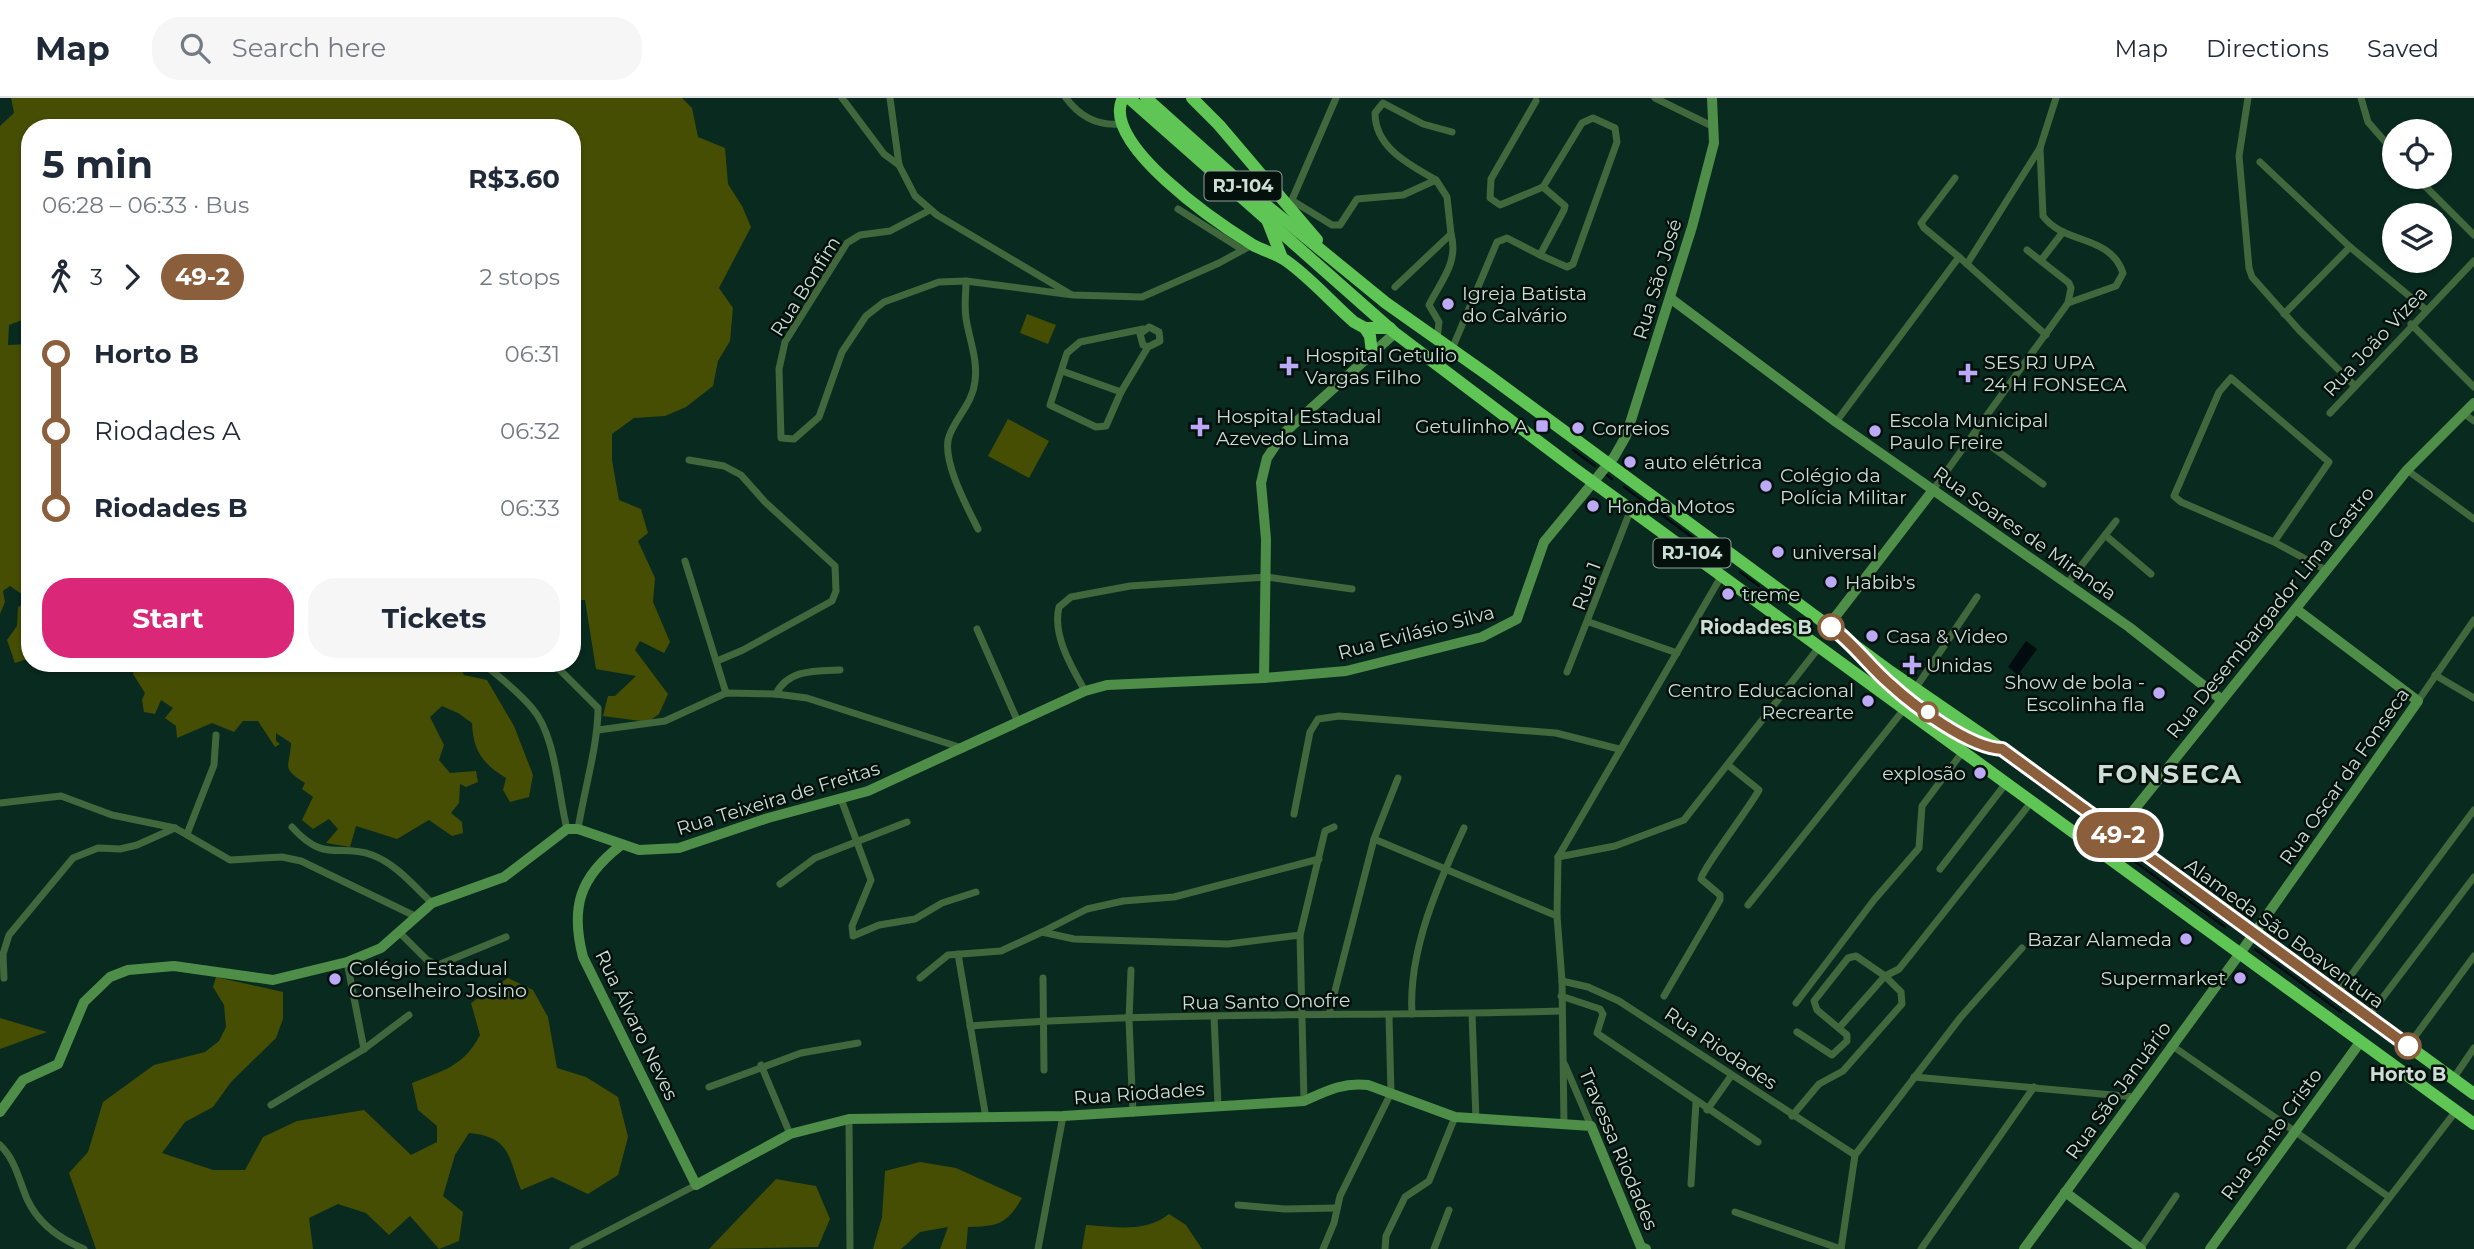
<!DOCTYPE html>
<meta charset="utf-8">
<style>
body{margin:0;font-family:Montserrat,sans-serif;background:#f6f6f7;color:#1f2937;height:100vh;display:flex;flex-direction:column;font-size:26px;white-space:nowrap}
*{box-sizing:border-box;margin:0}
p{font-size:23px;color:#747a83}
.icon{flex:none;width:38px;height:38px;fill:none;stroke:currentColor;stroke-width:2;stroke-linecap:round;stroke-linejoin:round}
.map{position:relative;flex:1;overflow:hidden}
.drawer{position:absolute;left:21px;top:21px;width:560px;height:553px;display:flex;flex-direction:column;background:#fff;border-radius:28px;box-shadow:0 2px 5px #0004}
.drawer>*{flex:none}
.badge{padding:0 14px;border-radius:23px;font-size:24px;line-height:46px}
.fabs{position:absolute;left:2382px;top:21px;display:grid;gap:14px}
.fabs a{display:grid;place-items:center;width:70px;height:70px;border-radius:50%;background:#fff;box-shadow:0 2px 5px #0004;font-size:35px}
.map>.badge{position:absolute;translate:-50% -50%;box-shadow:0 0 0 4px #fff}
.legs{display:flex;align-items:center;gap:10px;height:77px;padding:0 21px;font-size:23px}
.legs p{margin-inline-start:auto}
.head{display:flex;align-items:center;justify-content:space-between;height:119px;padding:0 21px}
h1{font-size:38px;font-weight:700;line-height:52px}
.cta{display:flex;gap:14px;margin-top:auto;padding:14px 21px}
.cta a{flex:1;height:80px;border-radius:28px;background:#db2777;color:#fff;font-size:28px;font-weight:700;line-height:80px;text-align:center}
.cta a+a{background:#f6f6f7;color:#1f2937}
ul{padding:0 21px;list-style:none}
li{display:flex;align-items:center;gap:24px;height:77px;font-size:26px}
li i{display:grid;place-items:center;width:10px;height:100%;margin:0 9px;background:currentColor}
li i::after{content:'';width:18px;height:18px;margin:-9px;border:5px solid;border-radius:50%;background:#fff}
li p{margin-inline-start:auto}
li:first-child i{background:linear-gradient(#0000 50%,currentColor 0)}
li:last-child i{background:linear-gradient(currentColor 50%,#0000 0)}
header{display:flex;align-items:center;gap:42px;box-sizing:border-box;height:98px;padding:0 35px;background:#fff;border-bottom:2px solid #e0e1e3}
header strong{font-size:33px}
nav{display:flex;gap:38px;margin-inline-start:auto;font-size:24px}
.search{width:490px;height:63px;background:#f6f6f7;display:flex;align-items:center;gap:18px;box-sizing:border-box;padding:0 24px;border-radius:28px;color:#747a83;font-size:26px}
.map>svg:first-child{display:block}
</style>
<header>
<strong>Map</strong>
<div class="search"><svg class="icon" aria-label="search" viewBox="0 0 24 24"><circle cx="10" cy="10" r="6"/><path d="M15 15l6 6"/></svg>Search here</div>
<nav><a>Map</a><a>Directions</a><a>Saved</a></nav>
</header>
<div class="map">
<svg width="2474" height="1151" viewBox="0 0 2474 1151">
<rect width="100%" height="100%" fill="#092a1f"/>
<g fill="#454e03">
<path d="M11 0H682L692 10 698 39 725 50 728 86 742 108 751 129 719 190 733 210 730 243 718 263 713 288 686 309 665 318 634 320 612 336V362L619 402 641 411 648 435 638 443 655 480 653 504 670 544 664 555 640 543 635 552 668 596 659 616 648 624 603 618 608 598H615L636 578 596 571 585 502H572V30H30V219L9 227 8 247 30 246V495L23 497 10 488 3 493 5 504 0 516V28L14 15Z"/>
<path d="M1027 216 1056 227 1048 246 1020 235Z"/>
<path d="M1008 321 1049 343 1029 380 988 358Z"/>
<path d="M30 503V560L15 565 7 542 17 528 18 509Z"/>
<path d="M136 565H458L464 577 487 582 514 628 533 677 529 699 510 704 503 692 506 680C483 666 473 653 472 625L458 615 442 608 430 619 444 647 439 662 450 675 476 673 478 684 466 689 460 686 459 705 451 715 462 724 463 735 452 738 429 722 397 741 356 728 350 749 326 745 338 731 329 721 313 731 302 722 313 699 302 691 305 685C280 669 290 670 291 645L276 635V643L280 646 275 649 258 623H243L234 634 212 625 177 640 176 628 165 620 173 610 161 602 155 616 144 614 142 602 145 595 133 576Z"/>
<path d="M216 879 283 894V921L276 940 231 984 213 1009 185 1024 162 1055 213 1072H245L263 1039 297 1023 364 1012 411 1057 437 1044V1028L418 1012 412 985C444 972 463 969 480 937L471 905 508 880 533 892 548 919 557 970 586 979 618 999 628 1039 618 1077 588 1096 552 1079 521 1092C508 1059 511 1039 469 1035L455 1057 443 1098 463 1114 459 1143 439 1151 410 1118 389 1137 366 1115 338 1106 309 1120 313 1151H96L69 1075 88 1054 103 1004 154 967 205 954 219 943 226 929 224 907 213 889Z"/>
<path d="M0 920 47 934 0 951Z"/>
<path d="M920 1064 956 1070 1022 1100C1006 1127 998 1128 968 1129L966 1151H940L948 1129 920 1134 901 1151H873L882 1119 885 1073Z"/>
<path d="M776 1081 816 1088 830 1121 818 1149 709 1151Z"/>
<path d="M1169 1116 1186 1127 1202 1151H1082L1086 1127C1116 1129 1145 1135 1169 1116Z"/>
</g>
<path fill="#010c10" d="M2026 543 2037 551 2018 577 2008 569Z"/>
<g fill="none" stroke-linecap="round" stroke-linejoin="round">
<g stroke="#010c10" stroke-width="2.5">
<path d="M1573 352 1595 368"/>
<path d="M1607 377 1612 381"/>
<path d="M1624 389 1723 462"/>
<path d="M1740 474 1759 488"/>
<path d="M2116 750 2225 829"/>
<path d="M2255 851 2341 914"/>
</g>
<g stroke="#41673c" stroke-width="7">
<path d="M842 0 884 56 899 67"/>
<path d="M890 0 899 67 915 98 937 117 1070 196"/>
<path d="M1066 0C1080 19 1097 28 1120 26"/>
<path d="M1655 0 1714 29"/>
<path d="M2248 0 2239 58 2249 170 2252 179 2299 232 2354 287"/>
<path d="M2361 0 2368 24 2394 54"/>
<path d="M2040 50 2043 118C2064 147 2110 136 2123 175L2116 188 2068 205"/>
<path d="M2260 64 2350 149 2425 211"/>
<path d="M2416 79 2474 137"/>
<path d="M1955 80 1921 125 1924 130 1959 159"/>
<path d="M1293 103 1332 127H1340L1357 101 1403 97 1436 82C1410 67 1375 50 1375 15L1383 5 1423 26 1452 34"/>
<path d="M1291 104 1336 0"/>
<path d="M1178 111 1243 152"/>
<path d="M930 112 890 133 860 137 847 145 785 244 779 271 781 340 794 341 819 319 842 254 866 218 884 204 939 184 966 183 1073 197 1142 199 1219 165 1252 147"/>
<path d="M1540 157 1567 169 1573 166 1617 44 1615 30 1593 20 1582 25 1543 89"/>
<path d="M2042 161 2063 134"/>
<path d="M1967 166 2040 50 2056 0"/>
<path d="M966 183C966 195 964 208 966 220 969 241 978 261 975 283 973 304 958 317 950 336 939 358 968 411 978 431"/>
<path d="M1395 189 1451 136 1447 99 1436 82"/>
<path d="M2284 216 2350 149"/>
<path d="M2411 226 2474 289"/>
<path d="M1143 231 1080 244 1067 255 1050 307 1096 329 1106 328 1121 294 1148 249 1160 243 1159 234 1149 229 1140 236 1143 247 1148 249"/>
<path d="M1437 241 1439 224 1429 207C1441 183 1459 164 1451 136"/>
<path d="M1452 251 1497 144 1507 140 1540 157 1564 112 1565 108 1543 89 1500 107 1490 100 1491 81 1536 3"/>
<path d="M1062 273 1121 294"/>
<path d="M2330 315 2474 163"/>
<path d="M2463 315 2474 323"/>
<path d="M1836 324 1959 159 2046 237"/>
<path d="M1974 336 2043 386"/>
<path d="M689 362 724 368 741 377 765 404 835 468 836 493 832 503 743 552 717 563"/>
<path d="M2407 372 2474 421"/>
<path d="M1933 392 2068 205 2071 190 2069 185 2027 152"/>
<path d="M2105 437 2151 476"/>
<path d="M2274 444 2329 364 2231 280 2219 294 2174 398 2181 404 2274 444 2326 472"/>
<path d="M685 463 726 595"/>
<path d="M2067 486 2116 423"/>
<path d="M1589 524 1677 555"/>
<path d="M977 531 1018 624"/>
<path d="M483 565C499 579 518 593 532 610 556 637 558 696 567 731"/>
<path d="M553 565 598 610C598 647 584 693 578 731"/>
<path d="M1567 574 1631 411"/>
<path d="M2435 577 2474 600"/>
<path d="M1915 591 1977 499"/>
<path d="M1085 593C1072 570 1052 537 1059 509L1071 499 1130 488 1267 479 1352 491"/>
<path d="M776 596C788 571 816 573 840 572"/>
<path d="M2418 603 2474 522"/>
<path d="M598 632 665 623 726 595 776 596 807 600 962 650"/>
<path d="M841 701 871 782 852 828 853 838 879 827 915 821 942 805 976 794"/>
<path d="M0 705 61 698 112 717 175 730 230 762 282 759 301 763 417 819"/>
<path d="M1294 716 1310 634 1318 621 1339 618 1556 635 1619 651"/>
<path d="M292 729C325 766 339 745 372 757 395 765 415 789 432 805"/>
<path d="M187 736 214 667 216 637"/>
<path d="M1374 741 1557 818"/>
<path d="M1558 759 1615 748 1684 722 1820 548"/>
<path d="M1940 771 2007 684"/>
<path d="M780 786 815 760 907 724"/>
<path d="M1748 807 1905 610"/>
<path d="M1042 834 1087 811 1123 803 1174 799 1319 761"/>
<path d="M400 835 427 862 438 867 506 839"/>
<path d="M958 856 986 1020"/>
<path d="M347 864 364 951"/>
<path d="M1131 872 1129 922 1133 1015"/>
<path d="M4 880 3 856 9 837 73 760 98 750 120 751 137 747 175 730"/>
<path d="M920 880 948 857 1001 853 1042 834 1074 841 1228 846 1300 837"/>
<path d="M1043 880 1044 972"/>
<path d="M1562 883 1588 889 1619 903 1855 1057"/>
<path d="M2337 896 2474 712"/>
<path d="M1561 898 1600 911 1603 916 1597 935 1601 938 1758 1044"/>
<path d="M1664 898 1720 802V797L1701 781C1701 773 1750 709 1759 692L1728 667"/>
<path d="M1796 905 1874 802 1919 750 1922 708 1964 652"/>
<path d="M1329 916 1374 741 1398 680"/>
<path d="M1412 916C1408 853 1438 786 1464 730"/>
<path d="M1472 916 1476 1021"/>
<path d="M1214 918 1218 1007"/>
<path d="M2368 919 2474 779"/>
<path d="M970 928C1167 913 1365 919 1562 913"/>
<path d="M1797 934 1832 957 1847 943V937L1817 912 1814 903 1848 860 1856 858 1885 878 1839 930"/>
<path d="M2171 947 2389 1099"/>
<path d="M2408 948 2474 858"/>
<path d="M761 967 790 1036"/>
<path d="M1565 967 1591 1028"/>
<path d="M1914 979 2135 999"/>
<path d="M2453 981 2474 950"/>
<path d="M709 989 801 955 858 945"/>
<path d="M1304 1003 1300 837 1325 733 1334 729"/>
<path d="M271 1007 364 951 409 917"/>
<path d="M1707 1012 1731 978"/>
<path d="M1792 1018 1819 986 1843 973 1902 906 1901 894 1885 878 1899 871 2033 702"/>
<path d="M849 1021 850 1151"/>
<path d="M1564 1027 1562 883 1557 818 1558 759 1722 477"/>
<path d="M0 1047C15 1061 19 1082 27 1101 38 1125 60 1141 84 1151"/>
<path d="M1691 1086 1696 1004"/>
<path d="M1238 1107 1285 1111 1337 1110"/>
<path d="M1735 1114 1841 1151"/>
<path d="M573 1151 696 1087"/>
<path d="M1038 1151 1063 1018"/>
<path d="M1323 1151 1334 1125 1340 1098 1391 995 1389 918"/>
<path d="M1385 1151 1386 1138 1405 1099 1429 1083 1455 1019"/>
<path d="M1434 1151 1449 1112"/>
<path d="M1841 1151 1855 1057 1960 920 2022 850"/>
<path d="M1921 1151 2034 989"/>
<path d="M2140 1151 2176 1098"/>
<path d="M2350 1151 2456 1013"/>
</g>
<g stroke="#4e8e48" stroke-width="10">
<path d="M1670 200 1836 324 2129 529 2222 602"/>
<path d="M1829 527 1933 392"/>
<path d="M1264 580 1266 441 1261 385 1267 360 1284 335 1395 235"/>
<path d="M620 748C580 779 570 809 583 859L696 1087 790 1036 849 1021 1063 1018 1304 1003C1326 993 1343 984 1368 987L1455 1019 1591 1028 1641 1149 1646 1151"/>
<path d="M2101 753 2407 372 2474 305"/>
<path d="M0 1014 23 982 58 966 84 904 110 879 128 872 174 868 273 882 347 864 381 850 432 805 504 779 567 731H578L639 752 679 750 768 720 868 693 1085 593 1107 587 1264 580 1346 573 1482 539 1517 521 1544 444 1614 359 1626 338 1692 129 1714 45 1712 0"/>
<path d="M2065 1094 2141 1151"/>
<path d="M2024 1151 2241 854 2418 603 2296 511"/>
<path d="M2210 1151 2361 943"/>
</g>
<g stroke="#5fc656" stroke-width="12">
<path d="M1123 0C1099 45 1219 126 1253 147 1262 152 1273 155 1282 160 1306 175 1332 205 1354 224L1365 230H1390"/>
<path d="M1129 0 1395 235 1575 371 2474 1026"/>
<path d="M1146 0 1261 103 1386 205 1488 277 1891 574 1987 640 2474 996"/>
<path d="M1192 0 1219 27 1317 142"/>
<path d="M1268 124 1282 160"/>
<path d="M1365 230 1370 238 1372 255"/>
</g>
</g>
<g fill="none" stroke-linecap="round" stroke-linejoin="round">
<defs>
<path id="line-1" d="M1831 529C1854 546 1869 568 1890 586 1914 608 1970 650 2002 651L2408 948"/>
</defs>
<use href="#line-1" stroke="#fff" stroke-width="16"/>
<use href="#line-1" stroke="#8b5e3c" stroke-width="10"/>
</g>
<g fill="#bcaaf6" stroke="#04100b" stroke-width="2.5">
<circle cx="1448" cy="206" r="7"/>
<path d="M1285.5 257.5h7v7h7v7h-7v7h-7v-7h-7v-7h7z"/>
<path d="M1964.5 264.5h7v7h7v7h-7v7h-7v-7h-7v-7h7z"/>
<rect x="1535" y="321" width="14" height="14" rx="3.5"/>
<path d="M1196.5 318.5h7v7h7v7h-7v7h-7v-7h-7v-7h7z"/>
<circle cx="1578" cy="330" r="7"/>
<circle cx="1875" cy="333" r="7"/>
<circle cx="1630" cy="364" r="7"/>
<circle cx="1766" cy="388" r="7"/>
<circle cx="1593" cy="408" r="7"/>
<circle cx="1778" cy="454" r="7"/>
<circle cx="1831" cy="484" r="7"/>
<circle cx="1728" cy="496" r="7"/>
<circle cx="1872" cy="538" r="7"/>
<path d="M1908.5 556.5h7v7h7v7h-7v7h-7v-7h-7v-7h7z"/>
<circle cx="2159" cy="595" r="7"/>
<circle cx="1868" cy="603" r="7"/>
<circle cx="1980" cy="675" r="7"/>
<circle cx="2186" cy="841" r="7"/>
<circle cx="2240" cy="880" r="7"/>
<circle cx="335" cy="881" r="7"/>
</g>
<g fill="#fff" stroke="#8b5e3c" stroke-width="3.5">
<circle cx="1831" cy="529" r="12"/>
<circle cx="1928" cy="614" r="9"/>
<circle cx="2408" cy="948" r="12"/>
</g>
<g text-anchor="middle" stroke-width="5" stroke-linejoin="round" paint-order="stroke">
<g fill="#04100b" stroke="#90a099" stroke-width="2">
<rect x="1204.5" y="73.5" width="77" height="29" rx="5"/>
<rect x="1653.5" y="440.5" width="77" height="29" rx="5"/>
</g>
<g font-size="18" font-weight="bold" fill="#ccded6">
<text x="1243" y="94">RJ-104</text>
<text x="1692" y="461">RJ-104</text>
</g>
<g font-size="19" fill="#ccded6" stroke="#04100b">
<text transform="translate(1657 181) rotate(-73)" y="7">Rua São José</text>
<text transform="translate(805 188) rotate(-58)" y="7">Rua Bonfim</text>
<text transform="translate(2375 243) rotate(-47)" y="7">Rua João Vizea</text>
<text transform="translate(2025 435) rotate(35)" y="7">Rua Soares de Miranda</text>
<text transform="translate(1586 488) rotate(-70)" y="7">Rua 1</text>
<text transform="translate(2270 514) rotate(-51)" y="7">Rua Desembargador Lima Castro</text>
<text transform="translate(1416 534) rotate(-15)" y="7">Rua Evilásio Silva</text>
<text transform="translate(2344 678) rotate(-55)" y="7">Rua Oscar da Fonseca</text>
<text transform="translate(778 700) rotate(-17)" y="7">Rua Teixeira de Freitas</text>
<text transform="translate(2285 835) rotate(36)" y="7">Alameda São Boaventura</text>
<text transform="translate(1266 903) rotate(-1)" y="7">Rua Santo Onofre</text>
<text transform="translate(637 927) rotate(64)" y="7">Rua Álvaro Neves</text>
<text transform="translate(1721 950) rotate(34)" y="7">Rua Riodades</text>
<text transform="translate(2118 992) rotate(-54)" y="7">Rua São Januário</text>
<text transform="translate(1139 995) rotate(-4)" y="7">Rua Riodades</text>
<text transform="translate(2271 1036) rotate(-54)" y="7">Rua Santo Cristo</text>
<text transform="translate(1619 1051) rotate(67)" y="7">Travessa Riodades</text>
</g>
<g font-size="19" fill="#ccded6" stroke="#04100b" text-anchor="start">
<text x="1462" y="202">Igreja Batista<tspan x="1462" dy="22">do Calvário</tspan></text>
<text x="1305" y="264">Hospital Getulio<tspan x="1305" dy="22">Vargas Filho</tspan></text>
<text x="1984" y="271">SES RJ UPA<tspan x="1984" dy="22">24 H FONSECA</tspan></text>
<text x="1216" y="325">Hospital Estadual<tspan x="1216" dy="22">Azevedo Lima</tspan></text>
<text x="1889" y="329">Escola Municipal<tspan x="1889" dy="22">Paulo Freire</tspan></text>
<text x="1528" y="335" text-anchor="end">Getulinho A</text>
<text x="1592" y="337">Correios</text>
<text x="1644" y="371">auto elétrica</text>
<text x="1780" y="384">Colégio da<tspan x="1780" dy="22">Polícia Militar</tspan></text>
<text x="1607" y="415">Honda Motos</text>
<text x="1792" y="461">universal</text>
<text x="1845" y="491">Habib's</text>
<text x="1742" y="503">treme</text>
<text x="1886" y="545">Casa &amp; Video</text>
<text x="1926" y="574">Unidas</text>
<text x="2145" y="591" text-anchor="end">Show de bola -<tspan x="2145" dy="22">Escolinha fla</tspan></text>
<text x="1854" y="599" text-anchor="end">Centro Educacional<tspan x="1854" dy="22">Recrearte</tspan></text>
<text x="1966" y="682" text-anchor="end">explosão</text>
<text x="2172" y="848" text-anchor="end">Bazar Alameda</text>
<text x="349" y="877">Colégio Estadual<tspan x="349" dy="22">Conselheiro Josino</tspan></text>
<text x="2226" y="887" text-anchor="end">Supermarket</text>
</g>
<g font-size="19" font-weight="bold" fill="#ccded6" stroke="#04100b" text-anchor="end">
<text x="1812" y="536">Riodades B</text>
<text x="2408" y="983" text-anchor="middle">Horto B</text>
</g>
<g font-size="26" font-weight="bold" letter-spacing="2" fill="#ccded6" stroke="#04100b">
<text x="2170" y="685">FONSECA</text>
</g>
</g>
</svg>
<div class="fabs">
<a><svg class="icon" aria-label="locate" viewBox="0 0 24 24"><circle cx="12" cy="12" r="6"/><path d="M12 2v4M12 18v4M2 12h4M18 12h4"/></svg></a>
<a><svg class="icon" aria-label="layers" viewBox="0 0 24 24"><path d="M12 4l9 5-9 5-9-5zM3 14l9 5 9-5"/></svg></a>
</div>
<b class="badge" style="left:2118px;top:737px;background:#8b5e3c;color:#fff">49-2</b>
<section class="drawer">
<div class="head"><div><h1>5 min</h1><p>06:28 – 06:33 · Bus</p></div><b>R$3.60</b></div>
<div class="legs"><svg class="icon" aria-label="walk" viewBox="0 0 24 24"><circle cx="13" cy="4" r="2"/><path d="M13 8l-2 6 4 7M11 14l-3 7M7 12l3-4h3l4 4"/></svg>3<svg class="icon" aria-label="forward" viewBox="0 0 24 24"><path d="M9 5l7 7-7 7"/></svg><b class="badge" style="background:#8b5e3c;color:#fff">49-2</b><p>2 stops</p></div>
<ul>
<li><i style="color:#8b5e3c"></i><b>Horto B</b><p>06:31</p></li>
<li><i style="color:#8b5e3c"></i><span>Riodades A</span><p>06:32</p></li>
<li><i style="color:#8b5e3c"></i><b>Riodades B</b><p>06:33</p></li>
</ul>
<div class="cta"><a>Start</a><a>Tickets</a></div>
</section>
</div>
